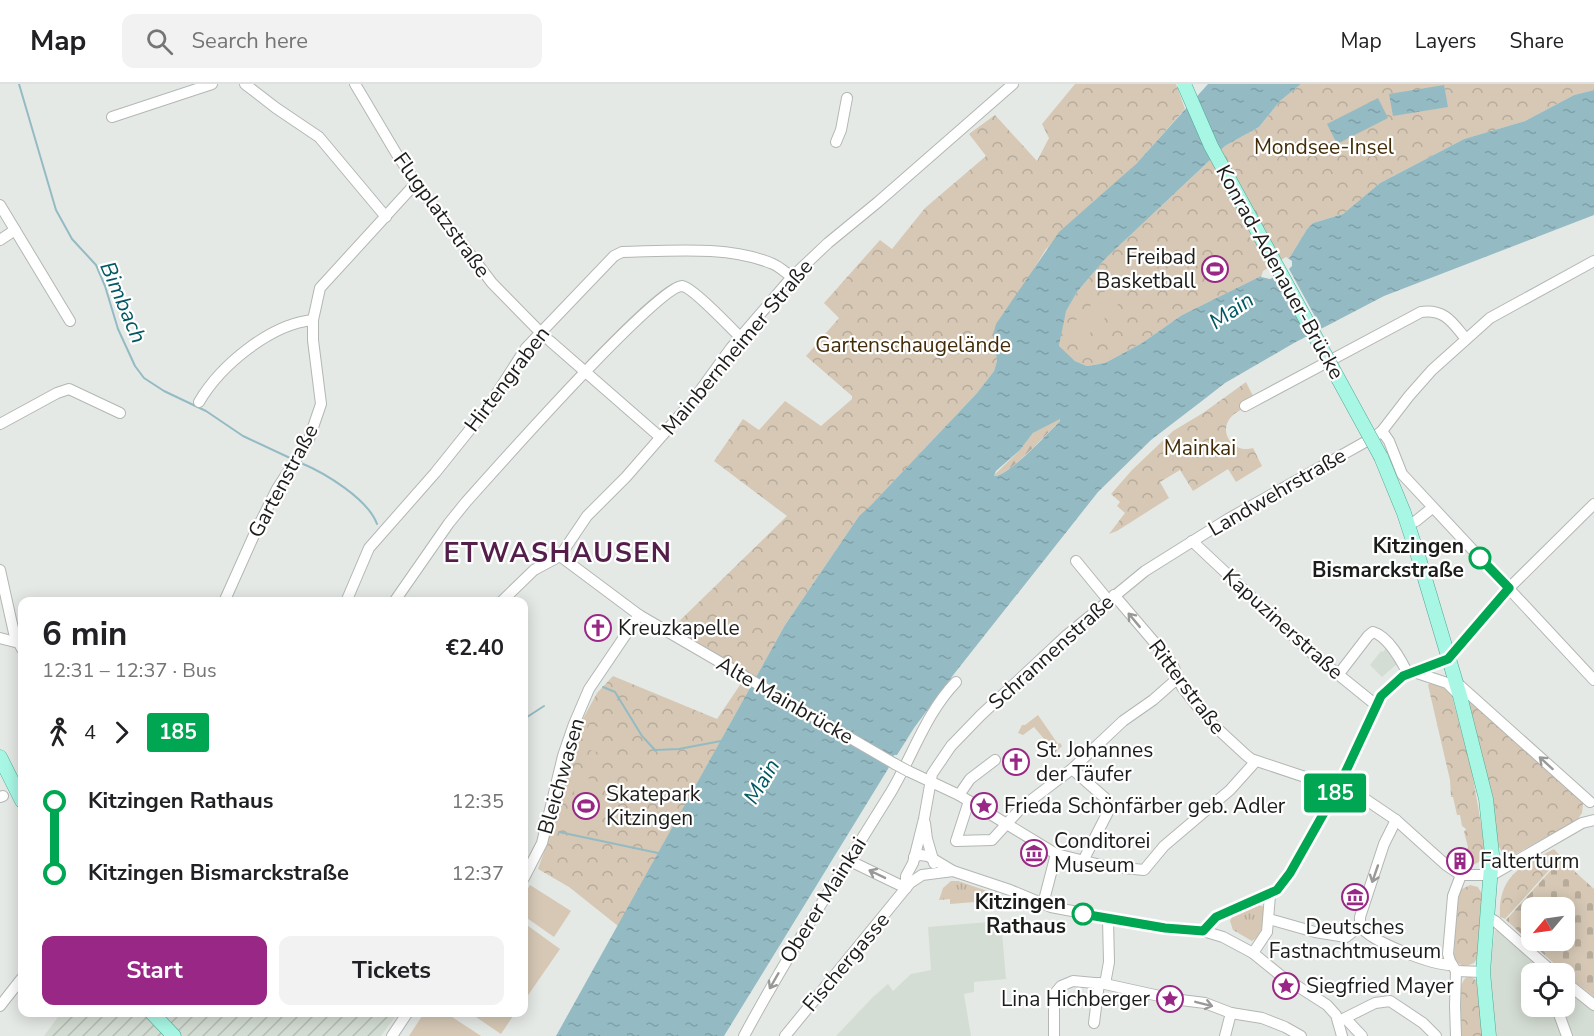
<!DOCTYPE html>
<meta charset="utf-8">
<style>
body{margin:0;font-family:"Nunito Sans",sans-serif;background:#f2f2f2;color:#202124;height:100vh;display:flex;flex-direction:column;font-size:22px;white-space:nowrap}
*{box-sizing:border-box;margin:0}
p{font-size:20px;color:#757577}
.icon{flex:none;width:33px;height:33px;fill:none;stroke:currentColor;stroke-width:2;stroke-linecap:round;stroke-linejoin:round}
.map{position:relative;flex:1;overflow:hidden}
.details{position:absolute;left:18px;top:513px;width:510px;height:420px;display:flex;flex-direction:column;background:#fff;border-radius:12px;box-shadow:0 3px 15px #0003}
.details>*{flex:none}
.badge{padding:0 12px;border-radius:4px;font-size:21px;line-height:39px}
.needle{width:39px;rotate:241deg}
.buttons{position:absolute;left:1521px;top:813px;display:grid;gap:12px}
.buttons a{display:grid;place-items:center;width:54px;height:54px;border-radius:12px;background:#fff;box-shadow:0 3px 15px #0003;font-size:30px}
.map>.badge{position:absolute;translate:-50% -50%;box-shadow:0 0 0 3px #fff}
.legs{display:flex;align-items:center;gap:9px;height:66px;padding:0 24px;font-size:20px}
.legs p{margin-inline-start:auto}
.summary{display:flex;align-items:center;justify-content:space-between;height:102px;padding:0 24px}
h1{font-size:33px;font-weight:700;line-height:45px}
.button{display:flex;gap:12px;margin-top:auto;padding:12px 24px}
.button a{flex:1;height:69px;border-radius:12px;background:#982785;color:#fff;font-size:24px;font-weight:700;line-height:69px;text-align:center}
.button a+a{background:#f2f2f2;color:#202124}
ul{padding:0 24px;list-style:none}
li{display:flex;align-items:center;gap:21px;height:72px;font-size:22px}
li i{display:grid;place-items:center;width:9px;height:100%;margin:0 8px;background:currentColor}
li i::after{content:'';width:15px;height:15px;margin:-8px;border:4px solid;border-radius:50%;background:#fff}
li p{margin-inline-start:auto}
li:first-child i{background:linear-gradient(#0000 50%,currentColor 0)}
li:last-child i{background:linear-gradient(currentColor 50%,#0000 0)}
header{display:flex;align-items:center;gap:36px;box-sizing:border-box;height:84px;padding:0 30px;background:#fff;border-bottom:2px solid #e0e0e0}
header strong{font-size:28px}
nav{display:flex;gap:33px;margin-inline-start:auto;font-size:21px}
.search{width:420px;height:54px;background:#f2f2f2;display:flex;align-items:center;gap:15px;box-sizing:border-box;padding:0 21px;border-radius:12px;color:#757577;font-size:22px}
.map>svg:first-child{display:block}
</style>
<header>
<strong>Map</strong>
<div class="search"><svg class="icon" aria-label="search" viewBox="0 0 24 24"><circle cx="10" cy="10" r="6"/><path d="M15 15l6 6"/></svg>Search here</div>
<nav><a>Map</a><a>Layers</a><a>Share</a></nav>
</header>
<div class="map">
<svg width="1594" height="952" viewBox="0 0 1594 952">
<defs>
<pattern id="industrial-furrows" width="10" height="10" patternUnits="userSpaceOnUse" patternTransform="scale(1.5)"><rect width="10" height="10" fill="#d4ddd3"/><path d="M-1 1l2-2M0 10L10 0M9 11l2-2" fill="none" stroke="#b5bdb5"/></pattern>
<pattern id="grass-tufts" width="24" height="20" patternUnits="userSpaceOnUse" patternTransform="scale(1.5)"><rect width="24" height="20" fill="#d6c8b5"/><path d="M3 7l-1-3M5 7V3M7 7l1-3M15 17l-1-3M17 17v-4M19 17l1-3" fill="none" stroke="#b7ab9b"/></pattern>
<pattern id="forest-firs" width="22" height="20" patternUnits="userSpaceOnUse" patternTransform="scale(1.5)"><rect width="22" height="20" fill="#d6c8b5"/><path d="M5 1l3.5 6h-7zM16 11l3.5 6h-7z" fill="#b7ab9b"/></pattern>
<pattern id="cemetery-stones" width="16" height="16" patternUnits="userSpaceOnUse" patternTransform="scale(1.5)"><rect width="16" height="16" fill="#d6c8b5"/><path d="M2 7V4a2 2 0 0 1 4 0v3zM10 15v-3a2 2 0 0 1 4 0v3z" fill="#b7ab9b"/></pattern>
<pattern id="park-crowns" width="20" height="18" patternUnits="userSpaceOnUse" patternTransform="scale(1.5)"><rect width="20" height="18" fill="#d6c8b5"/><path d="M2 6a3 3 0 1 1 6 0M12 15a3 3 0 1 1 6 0" fill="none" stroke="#b7ab9b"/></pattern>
<pattern id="water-ripples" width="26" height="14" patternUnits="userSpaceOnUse" patternTransform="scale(1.5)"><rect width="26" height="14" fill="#94bbc3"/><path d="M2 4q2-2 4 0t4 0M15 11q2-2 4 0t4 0" fill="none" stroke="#7fa0a7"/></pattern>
</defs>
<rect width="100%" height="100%" fill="#e5e9e5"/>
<g fill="#d4ddd3">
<path d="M1386 564 1397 580 1382 593 1370 581 1381 567 1383 568Z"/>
<path d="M1001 837 1006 895 974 898V908L964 910 971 952H836L873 913 888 900 893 907 911 890 931 886 928 843Z"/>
<path d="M1495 846 1506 850 1551 889 1532 890V922H1564L1565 901 1594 926V952H1494L1489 888Z"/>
</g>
<path fill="url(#industrial-furrows)" d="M61 929H398L381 952H44Z"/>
<g fill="url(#grass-tufts)">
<path d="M1038 631 1058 660 1060 659 1062 662 1050 673 1045 667 1050 662 1034 643 1023 651 1018 649 1022 641H1025Z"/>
<path d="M951 797H958L999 811 1001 816 950 820V815L939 816 943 804Z"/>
<path d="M1258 821 1262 822 1265 825C1263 837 1263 851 1252 857L1233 846 1230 837 1232 833Z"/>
</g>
<path fill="url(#forest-firs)" d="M1060 334V337C1048 348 1007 394 993 392L1020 366 1033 349Z"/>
<path fill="url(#cemetery-stones)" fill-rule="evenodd" d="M1561 775 1594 805V913L1571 895 1506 836ZM1532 824H1564V856H1532Z"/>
<g fill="url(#park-crowns)">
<path d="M1075 0H1176L1185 25 1136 80 1046 165 1024 201 996 266 997 277 994 287 977 309 871 421 859 432 785 541 618 842 569 803 538 785 557 731 580 640 597 609 613 592 717 635 742 598 666 550 787 432 714 377 743 335 759 346 785 317 821 342 852 315V312L806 272 839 234 824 219 880 156 892 165 925 124 986 72 969 50 995 31 1037 77 1049 54 1042 40Z"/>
<path d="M1301 0H1594V6L1574 11 1525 37 1464 55 1380 99 1343 130 1313 139 1307 145 1290 173 1261 192 1182 231 1142 259 1105 279 1087 282 1075 277 1059 263 1065 227 1077 208 1105 175 1225 62 1259 43 1280 17Z"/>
<path d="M1246 298 1256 318C1249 323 1237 326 1231 333 1217 349 1235 370 1253 364L1262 382 1236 398 1228 385 1193 407 1180 386 1160 398 1169 414 1117 447 1109 450 1125 429 1117 422 1120 418 1111 410 1132 386 1173 347 1203 329Z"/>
<path d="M1434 596 1449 607 1452 612 1472 688 1484 757V770L1479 778 1467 784 1456 782 1457 781 1462 782 1465 778 1463 773 1468 763 1464 748 1466 745 1462 742 1460 731H1457L1453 713H1451L1450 696 1428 601Z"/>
<path d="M1467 616H1470L1583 719 1582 729 1577 736 1512 772 1503 770 1497 759Z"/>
<path d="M1554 765 1561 773 1505 835 1500 833C1498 792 1521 782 1554 765Z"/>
<path d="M1470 801 1478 803 1483 812 1478 873 1474 879 1464 883 1458 879 1454 873 1456 813 1460 806Z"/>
<path d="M1469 892 1475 895 1477 900 1483 952H1461C1460 938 1454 897 1469 892Z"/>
</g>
<g fill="#d6c8b5">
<path d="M1146 163 1157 176 1114 225 1081 258 1071 245 1076 236 1129 183Z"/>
<path d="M589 640 604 645 597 668 582 664Z"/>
<path d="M585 694 592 695 601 727 585 749 569 748 575 702Z"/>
<path d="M530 801 571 827 554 853 524 832V811Z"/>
<path d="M524 839 560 865 524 917Z"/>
<path d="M424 929H446L481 952H409Z"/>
<path d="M470 929H515L501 950Z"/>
</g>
<g fill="url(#water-ripples)" fill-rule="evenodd">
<path d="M1208 0H1301L1280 17 1259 43 1225 62 1105 175 1077 208 1066 227 1059 262 1075 277 1087 282 1105 279 1142 259 1182 231 1261 192 1290 173 1307 145 1313 139 1343 130 1380 99 1464 55 1525 37 1574 11 1594 6V131L1384 212 1294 259 1225 299 1198 320 1151 356 1098 408 954 590 914 644 897 671H894L888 685 724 952H556L785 541 859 432 871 421 977 309 994 287 997 277 993 251 996 240 1059 148 1136 80ZM1060 335V337C1048 349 1008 393 994 392L996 387 1020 366 1033 349Z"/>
<path d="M1444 1 1448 23 1393 32 1389 10Z"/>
<path d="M1378 14 1388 34 1337 60 1327 40Z"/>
</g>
<path fill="#e5e9e5" d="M1286 173 1292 177V182L1289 185 1323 247 1309 255 1275 193 1270 195 1261 193 1263 187Z"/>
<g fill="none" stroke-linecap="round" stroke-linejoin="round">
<g stroke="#94bbc3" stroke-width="2">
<path d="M19 0 56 126 72 155 96 181 105 202 118 245 135 282 144 294 164 307 206 327 243 352 290 374"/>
<path d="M301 379C325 389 368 415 377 440"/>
<path d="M603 603 615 608 642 652 655 666 679 665 721 657"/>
<path d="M524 635 544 622"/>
<path d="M559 748 658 769"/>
</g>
<defs>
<g id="minor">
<path d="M245 0 276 24 319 53 386 133"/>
<path d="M355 0 396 69 416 99 492 199 543 251"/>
<path d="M112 33 212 0"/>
<path d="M836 58 841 46 847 14"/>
<path d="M0 121 70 237"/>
<path d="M0 156 15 146"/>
<path d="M550 257 660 353"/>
<path d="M199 318C220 282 270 240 313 236"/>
<path d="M1245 322 1421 228C1445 225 1452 238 1466 255"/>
<path d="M0 340 57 309 69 305 120 329"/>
<path d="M1382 347 1389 357 1402 390 1594 596"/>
<path d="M1408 440 1416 437 1432 424"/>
<path d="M1192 457 1308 566 1376 621"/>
<path d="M560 472 639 531 895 680"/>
<path d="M1076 477 1108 516"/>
<path d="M0 486 14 549 22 565"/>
<path d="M1114 511 1172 579 1182 603 1208 636 1246 671 1251 675 1359 711 1396 736 1446 781 1461 791H1492L1582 739 1594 736"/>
<path d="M224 518 254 451 277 405 309 355 321 320 313 256V236L320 204 416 99"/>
<path d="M346 518 369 464 435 389 488 323 526 264 614 172 622 168C669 167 729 161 773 180 780 183 786 189 792 193"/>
<path d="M394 518 449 439 466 418C492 389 658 201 682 202 692 203 730 243 740 253"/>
<path d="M501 518 534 486 560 472 587 432 626 393 694 315 731 264 792 193 828 159 878 118 1013 0"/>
<path d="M0 554 19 559"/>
<path d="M1414 588 1447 599 1458 610"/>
<path d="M1338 591 1368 552 1373 548C1389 553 1401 576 1408 590"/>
<path d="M1456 598 1590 718"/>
<path d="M1072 685 1105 714 1110 724 1083 777"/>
<path d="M908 687 959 711 1056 770 1105 782 1144 786 1164 762 1230 706 1256 677"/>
<path d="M959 711 970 695 995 676"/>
<path d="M0 713 3 712"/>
<path d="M969 717 956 757 992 756 1022 723 1072 685 1123 637 1153 616 1178 594"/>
<path d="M1396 736 1384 760 1360 833V842C1371 858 1432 881 1452 881"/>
<path d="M925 739 927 755 934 779"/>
<path d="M914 773 920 771 928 772 953 787 1010 806 1051 823 1152 842 1203 847 1223 853 1253 869 1280 891 1327 921 1336 931 1342 952"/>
<path d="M848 776 906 804"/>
<path d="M524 794 542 759 563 672 574 640 589 605 639 531"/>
<path d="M906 804V792L913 779 924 735 932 690 951 662 981 631 1067 551 1145 487 1228 435 1374 353 1382 347 1409 312 1432 286 1490 234 1594 177"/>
<path d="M1043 820 1056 770"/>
<path d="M1488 833 1495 837 1555 890"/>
<path d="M1269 835 1315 848 1346 853 1360 842"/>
<path d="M1203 847 1216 833 1277 806 1290 789 1338 704 1381 612 1403 592 1448 575 1509 504 1594 420"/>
<path d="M1253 869 1267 848 1270 811"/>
<path d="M1456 887 1483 888"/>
<path d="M1564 897 1594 921"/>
<path d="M1105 900 1109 878 1108 835"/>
<path d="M0 922 22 894"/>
<path d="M1556 922 1567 952"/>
<path d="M1346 935 1362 952"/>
<path d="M1339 937 1375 919 1390 917 1423 939 1436 952"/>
<path d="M1094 939 1099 899"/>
<path d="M392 952 408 928"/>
<path d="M744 952C789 868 841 789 891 708 913 671 926 629 956 598"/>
<path d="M785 952 910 799 922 791 953 787"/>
<path d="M1054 952V918L1056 908 1061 902 1073 897 1105 900 1173 915 1205 919 1231 929 1262 934 1285 943 1301 952"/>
<path d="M1225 952 1231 929"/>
<path d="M1456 952 1455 922 1456 887 1450 877 1448 870 1453 812 1461 791"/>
</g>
<g id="major">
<path d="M1381 373 1404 429 1420 478 1460 612 1486 715 1492 770 1483 888 1489 952"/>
<path d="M0 673 22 717"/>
<path d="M151 928 174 952"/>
</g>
</defs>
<use href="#minor" stroke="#b3b7b3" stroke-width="12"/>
<use href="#major" stroke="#51a793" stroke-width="15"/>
<use href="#minor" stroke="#fff" stroke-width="10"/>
<use href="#major" stroke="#a8f7e5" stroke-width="14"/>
<defs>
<path id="minor-bridge" d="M895 680 908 687"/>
<path id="major-bridge" d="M1184 0 1211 62 1381 373"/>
</defs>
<use href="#minor-bridge" stroke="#b3b7b3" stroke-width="12" stroke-linecap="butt"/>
<use href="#major-bridge" stroke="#51a793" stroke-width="15" stroke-linecap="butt"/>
<use href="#minor-bridge" stroke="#fff" stroke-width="10"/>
<use href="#major-bridge" stroke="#a8f7e5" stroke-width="14"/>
</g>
<defs><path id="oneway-shaft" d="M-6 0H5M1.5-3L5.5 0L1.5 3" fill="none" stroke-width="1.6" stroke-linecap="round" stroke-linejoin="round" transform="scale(1.5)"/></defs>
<g stroke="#999998">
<use href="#oneway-shaft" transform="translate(1134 536) rotate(-130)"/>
<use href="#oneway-shaft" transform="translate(1546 679) rotate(-138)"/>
<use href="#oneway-shaft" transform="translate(877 790) rotate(-154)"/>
<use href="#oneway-shaft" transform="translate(1375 790) rotate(109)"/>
<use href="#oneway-shaft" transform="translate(774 897) rotate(120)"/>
<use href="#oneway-shaft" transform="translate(1204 920) rotate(14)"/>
</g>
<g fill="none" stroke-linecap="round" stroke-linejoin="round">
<defs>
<path id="line-1" d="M1083 830 1165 844 1203 847 1216 833 1277 806 1290 789 1338 704 1381 612 1403 592 1448 575 1509 504 1480 474"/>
</defs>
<use href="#line-1" stroke="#fff" stroke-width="14"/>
<use href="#line-1" stroke="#00a651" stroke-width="9"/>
</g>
<defs>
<symbol id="stadium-ring" viewBox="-11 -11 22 22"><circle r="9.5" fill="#fff" stroke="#982785" stroke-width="1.5"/><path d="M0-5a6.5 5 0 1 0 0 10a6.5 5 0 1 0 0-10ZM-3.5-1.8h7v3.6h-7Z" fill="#982785"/></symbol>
<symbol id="church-ring" viewBox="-11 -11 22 22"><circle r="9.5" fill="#fff" stroke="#982785" stroke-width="1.5"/><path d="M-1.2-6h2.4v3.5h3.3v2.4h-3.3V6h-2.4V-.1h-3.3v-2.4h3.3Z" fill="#982785"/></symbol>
<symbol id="sight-ring" viewBox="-11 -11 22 22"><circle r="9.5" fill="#fff" stroke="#982785" stroke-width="1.5"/><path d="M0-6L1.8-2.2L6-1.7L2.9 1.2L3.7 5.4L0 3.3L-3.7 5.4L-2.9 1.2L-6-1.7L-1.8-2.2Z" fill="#982785"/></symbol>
<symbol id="museum-ring" viewBox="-11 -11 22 22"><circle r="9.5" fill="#fff" stroke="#982785" stroke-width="1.5"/><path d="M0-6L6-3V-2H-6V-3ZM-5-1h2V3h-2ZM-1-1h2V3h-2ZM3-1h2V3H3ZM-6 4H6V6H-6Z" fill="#982785"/></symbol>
<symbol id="building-ring" viewBox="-11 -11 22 22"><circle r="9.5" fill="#fff" stroke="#982785" stroke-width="1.5"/><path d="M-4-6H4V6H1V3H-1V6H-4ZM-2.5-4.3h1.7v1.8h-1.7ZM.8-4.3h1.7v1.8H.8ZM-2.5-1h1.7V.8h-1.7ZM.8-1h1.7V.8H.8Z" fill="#982785"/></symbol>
</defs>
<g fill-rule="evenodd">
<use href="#stadium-ring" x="1200" y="170" width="30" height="30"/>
<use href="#church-ring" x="583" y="529" width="30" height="30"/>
<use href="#church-ring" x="1001" y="663" width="30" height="30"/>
<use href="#stadium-ring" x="571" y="707" width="30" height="30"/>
<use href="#sight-ring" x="969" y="707" width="30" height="30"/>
<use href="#museum-ring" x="1019" y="754" width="30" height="30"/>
<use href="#building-ring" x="1445" y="762" width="30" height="30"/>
<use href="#museum-ring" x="1340" y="798" width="30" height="30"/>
<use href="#sight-ring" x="1271" y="887" width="30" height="30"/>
<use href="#sight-ring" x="1155" y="900" width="30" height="30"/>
</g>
<g fill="#fff" stroke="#00a651" stroke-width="3">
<circle cx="1480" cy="474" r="10"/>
<circle cx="1083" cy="830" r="10"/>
</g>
<g text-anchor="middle" stroke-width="4.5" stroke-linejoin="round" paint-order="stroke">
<g font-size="21" fill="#412c07" stroke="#fff">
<text x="1324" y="70">Mondsee-Insel</text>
<text x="913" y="268">Gartenschaugelände</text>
<text x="1200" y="371">Mainkai</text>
</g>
<g font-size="21" fill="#1c1d1b" stroke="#fff">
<text transform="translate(442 131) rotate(54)" y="7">Flugplatzstraße</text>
<text transform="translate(1280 188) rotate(61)" y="7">Konrad-Adenauer-Brücke</text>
<text transform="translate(737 263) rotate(-50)" y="7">Mainbernheimer Straße</text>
<text transform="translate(507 295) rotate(-53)" y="7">Hirtengraben</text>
<text transform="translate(283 397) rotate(-62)" y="7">Gartenstraße</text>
<text transform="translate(1277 408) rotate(-30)" y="7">Landwehrstraße</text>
<text transform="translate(1283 540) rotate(42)" y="7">Kapuzinerstraße</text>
<text transform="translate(1051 568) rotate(-42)" y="7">Schrannenstraße</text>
<text transform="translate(1187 603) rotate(53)" y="7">Ritterstraße</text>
<text transform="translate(785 616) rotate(30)" y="7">Alte Mainbrücke</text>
<text transform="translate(561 692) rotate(-74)" y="7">Bleichwasen</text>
<text transform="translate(823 816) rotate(-58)" y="7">Oberer Mainkai</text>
<text transform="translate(846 878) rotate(-50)" y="7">Fischergasse</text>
</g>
<g font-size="21" fill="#1c1d1b" stroke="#fff" text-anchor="start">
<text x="1196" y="180" text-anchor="end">Freibad<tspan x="1196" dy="24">Basketball</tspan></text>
<text x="618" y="551">Kreuzkapelle</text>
<text x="1036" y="673">St. Johannes<tspan x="1036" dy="24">der Täufer</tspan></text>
<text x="606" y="717">Skatepark<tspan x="606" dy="24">Kitzingen</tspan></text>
<text x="1004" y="729">Frieda Schönfärber geb. Adler</text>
<text x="1054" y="764">Conditorei<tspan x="1054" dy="24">Museum</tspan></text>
<text x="1480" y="784">Falterturm</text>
<text x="1355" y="850" text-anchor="middle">Deutsches<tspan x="1355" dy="24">Fastnachtmuseum</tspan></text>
<text x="1306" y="909">Siegfried Mayer</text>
<text x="1150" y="922" text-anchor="end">Lina Hichberger</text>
</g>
<g font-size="21" font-weight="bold" fill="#1c1d1b" stroke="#fff" text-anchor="end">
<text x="1464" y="469">Kitzingen<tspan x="1464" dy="24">Bismarckstraße</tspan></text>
<text x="1066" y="825">Kitzingen<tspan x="1066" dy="24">Rathaus</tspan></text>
</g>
<g font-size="22" font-style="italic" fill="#005863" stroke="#fff">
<text transform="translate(124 218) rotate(67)" y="8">Bimbach</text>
<text transform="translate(1231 226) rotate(-34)" y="8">Main</text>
<text transform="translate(761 697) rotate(-59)" y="8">Main</text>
</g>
<g font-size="27" font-weight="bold" letter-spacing="1.5" fill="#551e4a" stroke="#fff">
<text x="558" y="478">ETWASHAUSEN</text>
</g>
</g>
</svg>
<div class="buttons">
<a><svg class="needle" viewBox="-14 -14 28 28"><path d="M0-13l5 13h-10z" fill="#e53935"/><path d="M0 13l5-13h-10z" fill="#757577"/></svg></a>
<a><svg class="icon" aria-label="locate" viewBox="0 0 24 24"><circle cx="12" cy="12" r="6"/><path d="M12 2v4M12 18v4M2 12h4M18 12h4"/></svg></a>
</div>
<b class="badge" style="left:1335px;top:709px;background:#00a651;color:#fff">185</b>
<section class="details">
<div class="summary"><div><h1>6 min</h1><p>12:31 – 12:37 · Bus</p></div><b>€2.40</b></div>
<div class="legs"><svg class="icon" aria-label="walk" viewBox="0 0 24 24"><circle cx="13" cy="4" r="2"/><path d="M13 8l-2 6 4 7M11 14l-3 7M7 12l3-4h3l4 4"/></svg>4<svg class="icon" aria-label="forward" viewBox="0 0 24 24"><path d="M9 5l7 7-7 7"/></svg><b class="badge" style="background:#00a651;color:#fff">185</b></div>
<ul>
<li><i style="color:#00a651"></i><b>Kitzingen Rathaus</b><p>12:35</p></li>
<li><i style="color:#00a651"></i><b>Kitzingen Bismarckstraße</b><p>12:37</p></li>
</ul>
<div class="button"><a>Start</a><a>Tickets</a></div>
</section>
</div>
